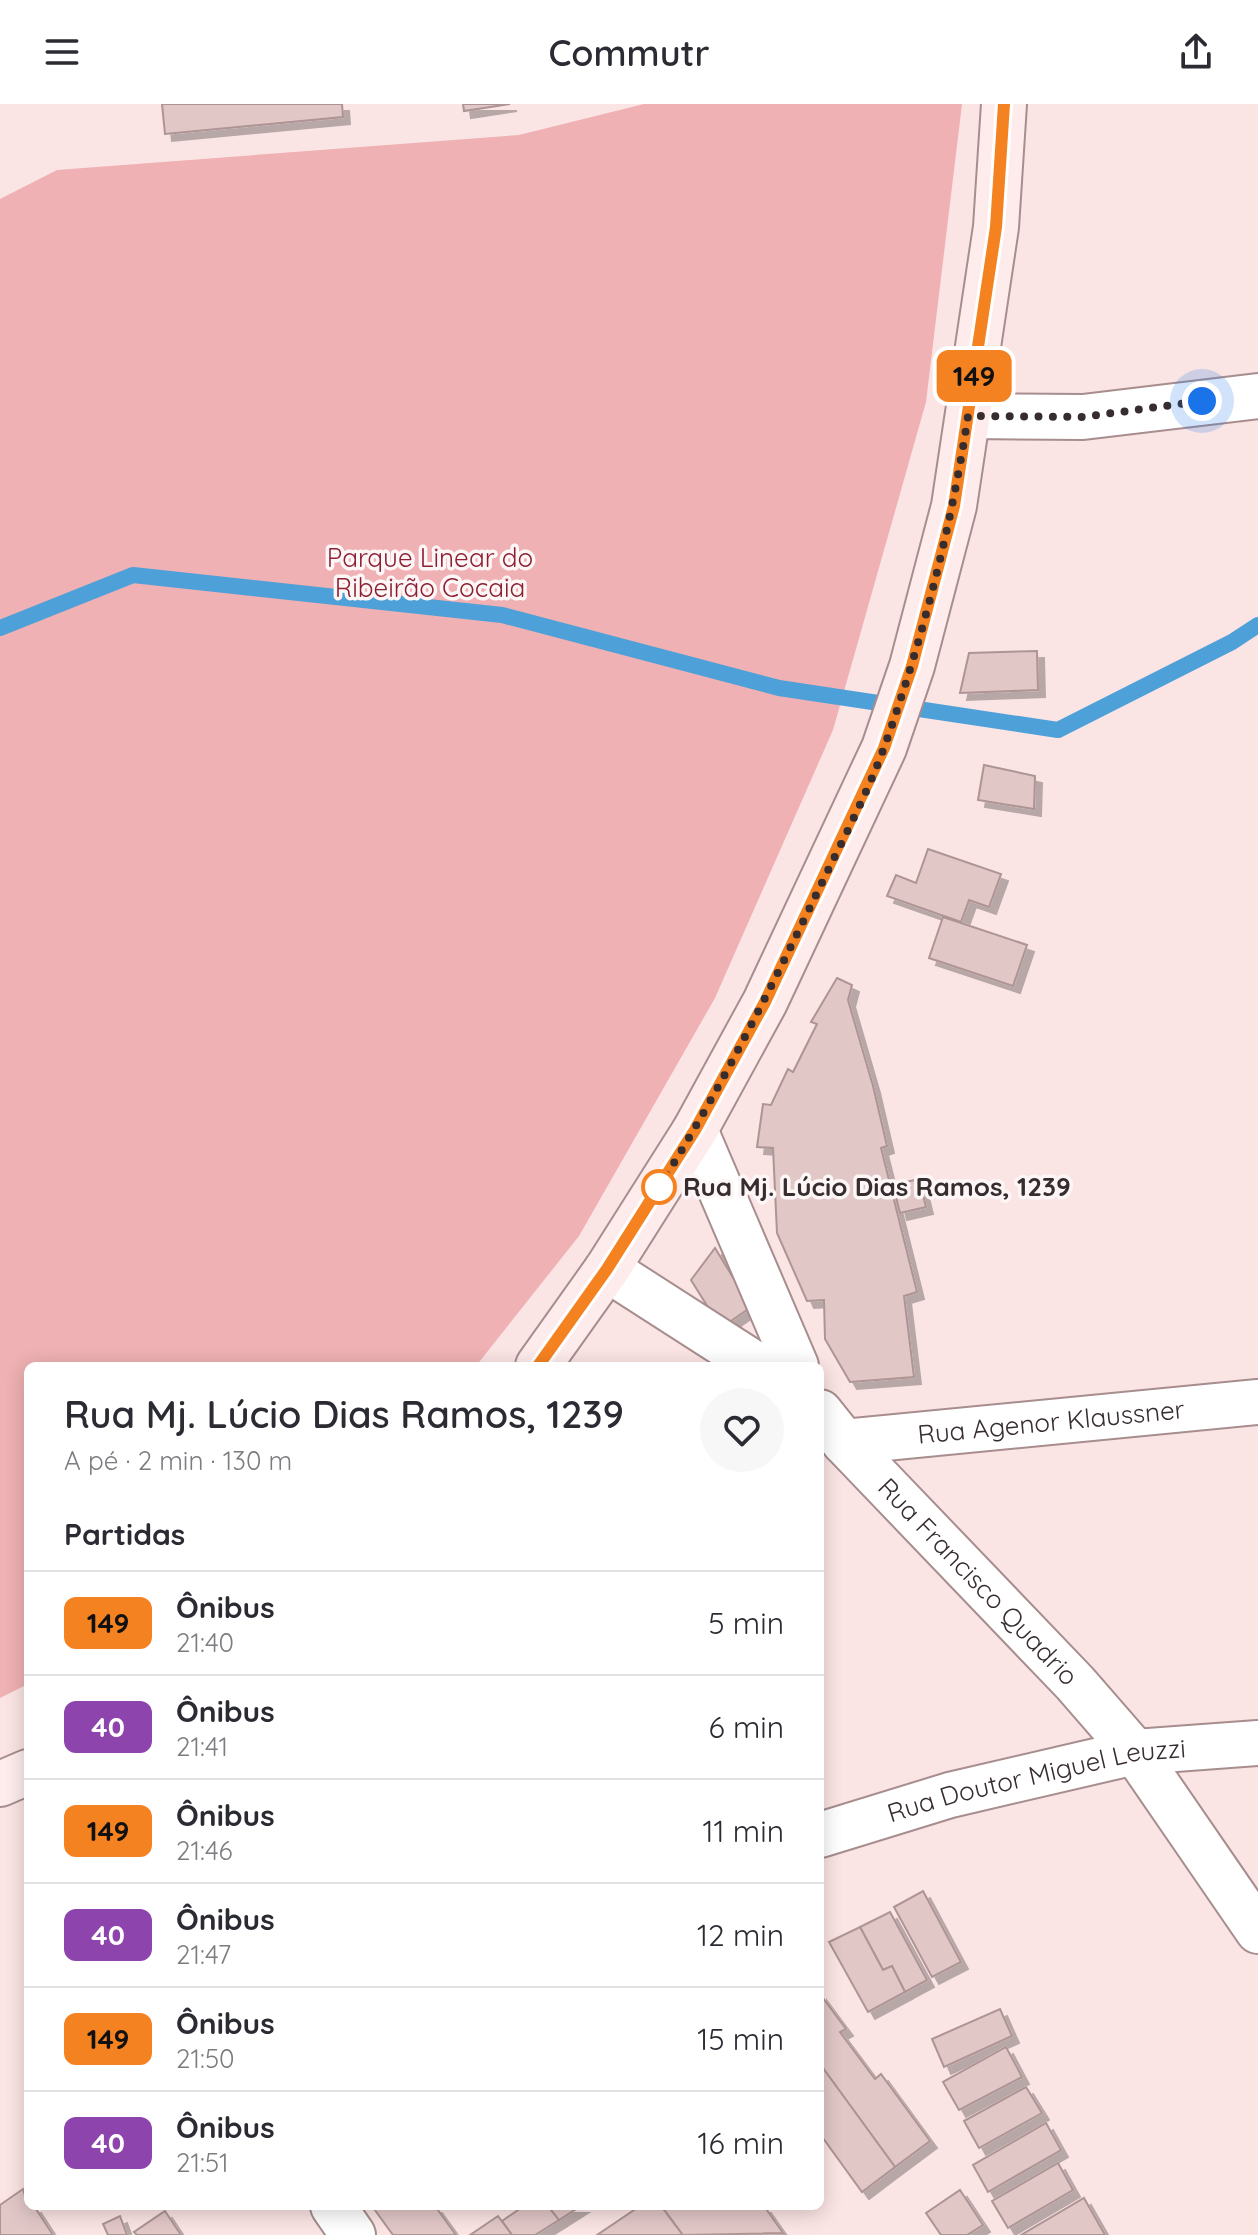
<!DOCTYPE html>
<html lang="pt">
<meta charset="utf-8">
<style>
body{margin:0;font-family:Quicksand,sans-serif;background:#f7f7f7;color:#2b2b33;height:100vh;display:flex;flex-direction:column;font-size:30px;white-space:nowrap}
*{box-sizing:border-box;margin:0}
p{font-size:26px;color:#7c7c81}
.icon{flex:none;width:44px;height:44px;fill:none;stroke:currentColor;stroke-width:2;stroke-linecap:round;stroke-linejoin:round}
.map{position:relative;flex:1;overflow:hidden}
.sheet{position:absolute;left:24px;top:1258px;width:800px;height:848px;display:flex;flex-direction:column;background:#fff;border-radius:12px;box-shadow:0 4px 20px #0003}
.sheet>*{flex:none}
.badge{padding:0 16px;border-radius:12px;font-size:28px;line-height:52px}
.you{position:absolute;width:40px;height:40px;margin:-20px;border:6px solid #fff;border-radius:50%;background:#1a73e8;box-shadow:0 0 0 12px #1a73e833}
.map>.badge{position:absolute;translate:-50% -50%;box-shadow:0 0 0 4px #fff}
h2{padding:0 40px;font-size:30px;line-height:72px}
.round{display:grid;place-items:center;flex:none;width:84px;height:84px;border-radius:42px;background:#f7f7f7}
.summary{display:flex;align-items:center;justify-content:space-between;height:136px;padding:0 40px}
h1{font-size:38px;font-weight:600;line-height:60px}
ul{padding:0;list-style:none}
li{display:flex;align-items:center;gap:24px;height:104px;padding:0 40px;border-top:2px solid #e1e1e2}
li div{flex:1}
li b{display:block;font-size:30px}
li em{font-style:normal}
li .badge{min-width:88px;font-weight:700;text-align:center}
header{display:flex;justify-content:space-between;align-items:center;height:104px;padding:0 40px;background:#fff;font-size:36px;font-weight:600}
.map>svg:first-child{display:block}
</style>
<header><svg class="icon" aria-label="menu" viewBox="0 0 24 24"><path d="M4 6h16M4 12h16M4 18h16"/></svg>Commutr<svg class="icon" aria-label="share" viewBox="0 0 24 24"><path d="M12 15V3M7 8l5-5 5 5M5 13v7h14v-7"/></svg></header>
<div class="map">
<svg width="1258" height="2131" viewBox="0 0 1258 2131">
<defs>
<filter id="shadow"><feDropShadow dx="7" dy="7" stdDeviation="0" flood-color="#0004"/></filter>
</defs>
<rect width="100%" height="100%" fill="#fbe4e4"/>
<path fill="#efb1b3" d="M644 0H962L926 298 833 626 715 894 579 1132 476 1262H28V1580L0 1594V95L57 66 519 31Z"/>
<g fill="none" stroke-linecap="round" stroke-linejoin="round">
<path stroke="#4ea0d8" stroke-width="16" d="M0 524 133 471 502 511 779 584 1058 626 1232 538 1258 521"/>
</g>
<g fill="#e2c7c7" stroke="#ae9494" stroke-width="2" filter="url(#shadow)">
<path d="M162 0H342L343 13 165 30Z"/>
<path d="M463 0H510L464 7Z"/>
<path d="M1037 547 1038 586 960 589 969 549Z"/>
<path d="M984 661 1035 672 1034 705 978 696Z"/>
<path d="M928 745 1001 770 989 803 969 796 961 818 887 792 896 771 916 779Z"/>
<path d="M943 813 1027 841 1013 882 929 854Z"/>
<path d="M837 874 852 881 848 896 873 982 887 1042 881 1044 917 1188 904 1192 914 1273 850 1278 825 1235 824 1196 807 1197 777 1129 773 1044 757 1043 763 1000 771 1001 788 965 793 968 817 920 811 918Z"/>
<path d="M919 1075 926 1103 900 1109 893 1081Z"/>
<path d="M715 1144 751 1203 721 1224 691 1176Z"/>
<path d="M923 1787 961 1858 932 1873 894 1803Z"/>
<path d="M890 1808 927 1876 905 1888 892 1862 883 1866 860 1823Z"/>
<path d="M860 1823 883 1866 892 1862 905 1888 868 1908 829 1838Z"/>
<path d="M820 1890 846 1925 840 1928 875 1975 881 1970 930 2037 895 2063 820 1960Z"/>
<path d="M1000 1905 1012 1932 944 1963 932 1935Z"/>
<path d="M1006 1943 1022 1973 959 2006 943 1978Z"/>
<path d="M820 1960 895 2063 862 2088 820 2030Z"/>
<path d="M1026 1983 1042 2009 979 2044 964 2017Z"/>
<path d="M1046 2019 1061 2046 988 2088 973 2061Z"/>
<path d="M1058 2059 1073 2086 1008 2124 992 2097Z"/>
<path d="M23 2085 28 2102H34L53 2131H0V2101Z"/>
<path d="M960 2086 983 2121 967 2131H941L926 2109Z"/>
<path d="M1084 2094 1105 2131H1021Z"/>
<path d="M372 2102H435L456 2131H393Z"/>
<path d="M524 2102H548L559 2116 535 2131H512L502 2117Z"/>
<path d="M548 2102H581L559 2116Z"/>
<path d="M640 2102H661L683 2131H597Z"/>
<path d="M666 2102H764L783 2129 683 2131 663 2104Z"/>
<path d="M165 2107 181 2131H137L134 2128Z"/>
<path d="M120 2112 127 2131H108L103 2120Z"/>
<path d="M498 2112 512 2131H470Z"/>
</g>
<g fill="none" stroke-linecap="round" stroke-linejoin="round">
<defs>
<g id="street">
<path d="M968 312 1083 313 1258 292"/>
<path d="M695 1026 796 1262"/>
<path d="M607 1165 758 1262"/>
<path id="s1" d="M820 1308 844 1338 1075 1579 1135 1648 1258 1827"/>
<path id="s2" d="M844 1338 1258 1298"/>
<path id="s3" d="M820 1731 950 1691 1135 1648 1258 1639"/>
<path d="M333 2102 353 2131"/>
</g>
<g id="secondary">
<path d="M538 1262 607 1165 695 1026 765 898 884 644 912 562 954 402 996 123 1004 0"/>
<path d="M0 1680 28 1668"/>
</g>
</defs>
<use href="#street" stroke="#a78d8e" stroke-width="48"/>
<use href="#secondary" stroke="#a78d8e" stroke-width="48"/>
<use href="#street" stroke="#fff" stroke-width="44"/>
<use href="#secondary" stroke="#feeced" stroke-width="44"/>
</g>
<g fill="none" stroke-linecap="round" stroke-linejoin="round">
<defs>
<path id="line" d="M538 1262 607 1165 695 1026 765 898 884 644 912 562 954 402 996 123 1004 0"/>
</defs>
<use href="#line" stroke="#fff" stroke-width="18"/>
<use href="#line" stroke="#f58220" stroke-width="12"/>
<path stroke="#382d2e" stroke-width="8" stroke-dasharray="0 14.4" d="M659 1083C719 988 768 890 817 789 840 741 867 691 885 641 923 534 951 424 968 312L1083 313 1202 297"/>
</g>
<circle fill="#fff" stroke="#f58220" stroke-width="4" cx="659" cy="1083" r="16"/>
<g text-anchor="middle" stroke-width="7" stroke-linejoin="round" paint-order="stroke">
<g font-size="26" fill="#8d1f31" stroke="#fcf6f6">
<text x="430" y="463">Parque Linear do<tspan x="430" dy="30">Ribeirão Cocaia</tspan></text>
</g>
<g font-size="26" font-weight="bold" fill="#382d2e" stroke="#fcf6f6" text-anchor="start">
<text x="683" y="1092">Rua Mj. Lúcio Dias Ramos, 1239</text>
</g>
<g font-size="26" fill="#382d2e" stroke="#fcf6f6">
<text dy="9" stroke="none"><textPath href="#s2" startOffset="208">Rua Agenor Klaussner</textPath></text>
<text dy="9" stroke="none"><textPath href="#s1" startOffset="232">Rua Francisco Quadrio</textPath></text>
<text dy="9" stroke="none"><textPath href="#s3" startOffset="224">Rua Doutor Miguel Leuzzi</textPath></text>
</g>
</g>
</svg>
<div class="you" style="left:1202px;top:297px"></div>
<b class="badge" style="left:974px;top:272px;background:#f58220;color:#111">149</b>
<section class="sheet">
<div class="summary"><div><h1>Rua Mj. Lúcio Dias Ramos, 1239</h1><p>A pé · 2 min · 130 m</p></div><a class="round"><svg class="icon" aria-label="heart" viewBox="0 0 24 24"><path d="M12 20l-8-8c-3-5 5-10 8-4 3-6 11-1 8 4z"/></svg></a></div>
<h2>Partidas</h2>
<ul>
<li><span class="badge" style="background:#f58220;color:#111">149</span><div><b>Ônibus</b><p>21:40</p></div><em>5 min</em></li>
<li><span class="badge" style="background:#8e44ad;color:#fff">40</span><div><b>Ônibus</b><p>21:41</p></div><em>6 min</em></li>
<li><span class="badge" style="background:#f58220;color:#111">149</span><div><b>Ônibus</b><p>21:46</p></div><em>11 min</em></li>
<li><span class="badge" style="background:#8e44ad;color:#fff">40</span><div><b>Ônibus</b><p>21:47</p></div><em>12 min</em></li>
<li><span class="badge" style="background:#f58220;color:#111">149</span><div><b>Ônibus</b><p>21:50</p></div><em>15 min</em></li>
<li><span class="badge" style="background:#8e44ad;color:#fff">40</span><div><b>Ônibus</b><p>21:51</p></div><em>16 min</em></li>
</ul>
</section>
</div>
